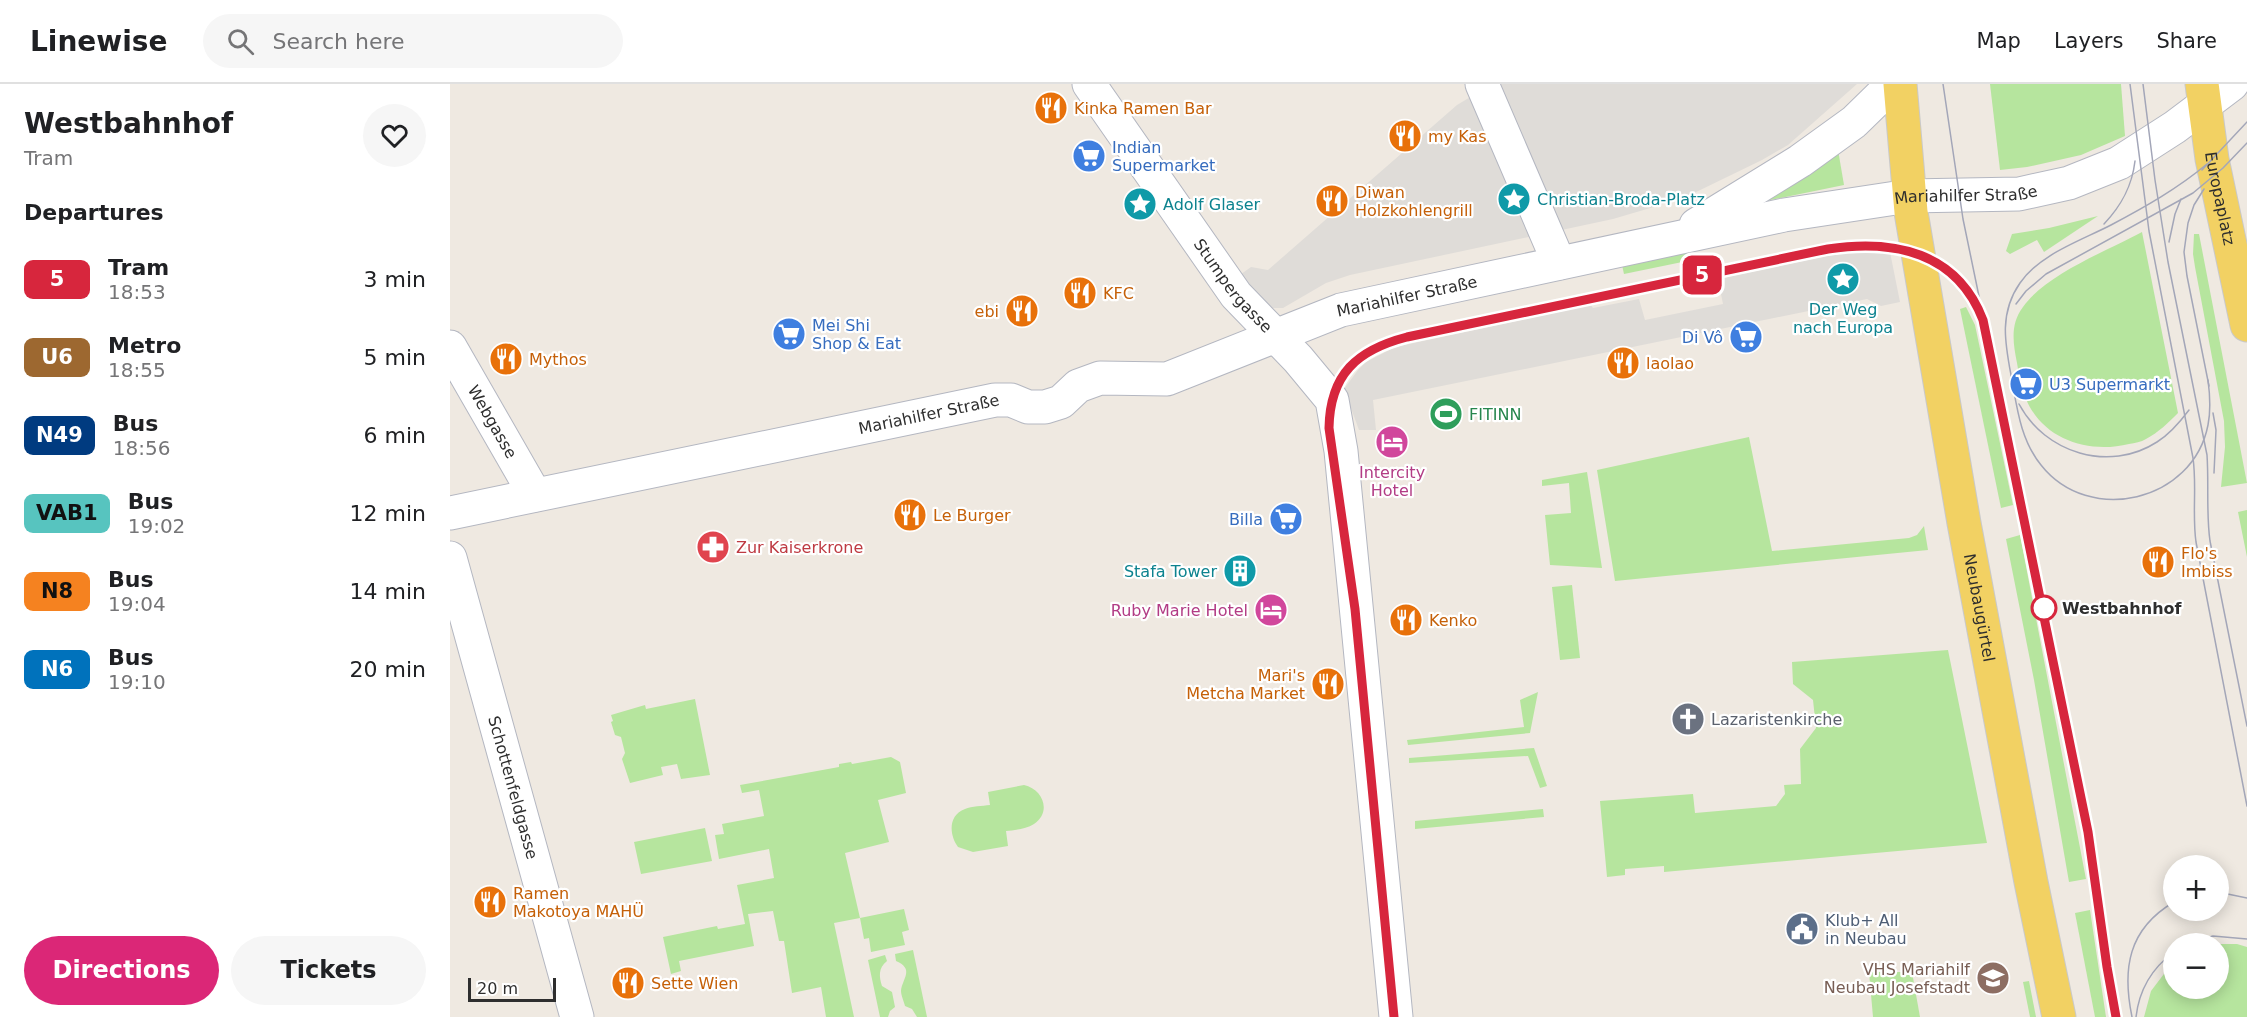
<!DOCTYPE html>
<meta charset="utf-8">
<style>
body{margin:0;font-family:"DejaVu Sans",sans-serif;background:#f6f6f6;color:#202124;height:100vh;display:flex;flex-direction:column;font-size:22px;white-space:nowrap}
*{box-sizing:border-box;margin:0}
p{font-size:20px;color:#757577}
.icon{flex:none;width:33px;height:33px;fill:none;stroke:currentColor;stroke-width:2;stroke-linecap:round;stroke-linejoin:round}
.map{position:relative;flex:1;overflow:hidden}
.details{display:flex;flex-direction:column;background:#fff;width:450px}
.details>*{flex:none}
.badge{padding:0 12px;border-radius:9px;font-size:21px;line-height:39px}
.fabs{position:absolute;left:1713px;top:771px;display:grid;gap:12px}
.fabs a{display:grid;place-items:center;width:66px;height:66px;border-radius:50%;background:#fff;box-shadow:0 3px 15px #0003;font-size:30px}
.scale{position:absolute;left:18px;bottom:15px;width:88px;box-sizing:border-box;padding-left:6px;border:3px solid #2e2e2e;border-top:0;font-size:16px;line-height:21px;white-space:nowrap;color:#2e2e2e;-webkit-text-stroke:4px #fff;paint-order:stroke}
.map>.badge{position:absolute;translate:-50% -50%;box-shadow:0 0 0 3px #fff}
h2{padding:0 24px;font-size:22px;line-height:54px}
.round{display:grid;place-items:center;flex:none;width:63px;height:63px;border-radius:32px;background:#f6f6f6}
.head{display:flex;align-items:center;justify-content:space-between;height:102px;padding:0 24px}
h1{font-size:28px;font-weight:700;line-height:45px}
.cta{display:flex;gap:12px;margin-top:auto;padding:12px 24px}
.cta a{flex:1;height:69px;border-radius:36px;background:#db2777;color:#fff;font-size:24px;font-weight:700;line-height:69px;text-align:center}
.cta a+a{background:#f6f6f6;color:#202124}
ul{padding:0;list-style:none}
li{display:flex;align-items:center;gap:18px;height:78px;padding:0 24px}
li div{flex:1}
li b{display:block;font-size:22px}
li em{font-style:normal}
li .badge{min-width:66px;font-weight:700;text-align:center}
header{display:flex;align-items:center;gap:36px;box-sizing:border-box;height:84px;padding:0 30px;background:#fff;border-bottom:2px solid #e0e0e0}
header strong{font-size:28px}
nav{display:flex;gap:33px;margin-inline-start:auto;font-size:21px}
.search{width:420px;height:54px;background:#f6f6f6;display:flex;align-items:center;gap:15px;box-sizing:border-box;padding:0 21px;border-radius:33px;color:#757577;font-size:22px}
main{display:flex;flex:1;min-height:0}
.map>svg:first-child{display:block}
</style>
<header>
<strong>Linewise</strong>
<div class="search"><svg class="icon" aria-label="search" viewBox="0 0 24 24"><circle cx="10" cy="10" r="6"/><path d="M15 15l6 6"/></svg>Search here</div>
<nav><a>Map</a><a>Layers</a><a>Share</a></nav>
</header>
<main>
<section class="details">
<div class="head"><div><h1>Westbahnhof</h1><p>Tram</p></div><a class="round"><svg class="icon" aria-label="heart" viewBox="0 0 24 24"><path d="M12 20l-8-8c-3-5 5-10 8-4 3-6 11-1 8 4z"/></svg></a></div>
<h2>Departures</h2>
<ul>
<li><span class="badge" style="background:#d7263d;color:#fff">5</span><div><b>Tram</b><p>18:53</p></div><em>3 min</em></li>
<li><span class="badge" style="background:#9d6830;color:#fff">U6</span><div><b>Metro</b><p>18:55</p></div><em>5 min</em></li>
<li><span class="badge" style="background:#003b80;color:#fff">N49</span><div><b>Bus</b><p>18:56</p></div><em>6 min</em></li>
<li><span class="badge" style="background:#57c4bf;color:#111">VAB1</span><div><b>Bus</b><p>19:02</p></div><em>12 min</em></li>
<li><span class="badge" style="background:#f58220;color:#111">N8</span><div><b>Bus</b><p>19:04</p></div><em>14 min</em></li>
<li><span class="badge" style="background:#0072bc;color:#fff">N6</span><div><b>Bus</b><p>19:10</p></div><em>20 min</em></li>
</ul>
<div class="cta"><a>Directions</a><a>Tickets</a></div>
</section>
<div class="map">
<svg width="1797" height="933" viewBox="0 0 1797 933">
<rect width="100%" height="100%" fill="#efe9e1"/>
<g fill="#b6e59e">
<path d="M1540 0H1671L1675 52 1631 71 1577 83 1550 86Z"/>
<path d="M1387 60 1394 101 1296 121Z"/>
<path d="M1648 132 1594 168 1587 156 1560 170 1556 167 1562 150 1599 144Z"/>
<path d="M1692 148 1728 329C1718 339 1709 348 1696 355 1691 358 1685 359 1679 360 1639 370 1593 356 1576 315 1571 304 1569 291 1567 279 1563 259 1560 240 1573 223 1596 190 1657 167 1692 148Z"/>
<path d="M1744 150H1749L1797 399 1771 403 1775 363 1774 337 1745 183 1743 170Z"/>
<path d="M1239 162 1242 176 1174 190 1172 181Z"/>
<path d="M1516 223 1525 241 1563 421 1551 424 1510 225Z"/>
<path d="M1299 353 1322 467 1459 454 1467 451 1474 442 1478 466 1165 497 1147 386Z"/>
<path d="M1137 388 1152 484 1100 481 1095 431 1121 429 1119 399 1092 402V396Z"/>
<path d="M1797 426V473L1788 428Z"/>
<path d="M1570 451 1636 795 1619 798 1584 596 1556 455Z"/>
<path d="M1122 501 1130 574 1110 576 1102 503Z"/>
<path d="M1498 566 1537 759 1214 788V782L1175 785V791L1157 793 1150 717 1243 710 1245 729 1326 722 1335 710 1334 701 1351 700 1350 665 1366 644 1363 616 1343 600 1342 578Z"/>
<path d="M1088 608 1080 649 958 661 957 656 1074 643 1070 616Z"/>
<path d="M245 615 260 691 231 695 227 680 211 683 213 691 180 699 172 675 175 669 171 653 165 651 161 638 163 637 161 631 195 621 196 625Z"/>
<path d="M1084 664 1097 702 1090 704 1078 672 959 679V674Z"/>
<path d="M441 673 450 678 456 709 428 716 439 758 395 769 410 834 454 825 459 846 452 848 455 861 421 868 419 854 414 855 410 834 384 839 404 933H376L371 903 342 909 334 857H329L323 827 298 830 304 862 229 877 231 887 221 890 213 853 267 842 268 845 295 840 287 801 324 794 319 765 269 775 265 751 274 750 272 740 314 732 309 706 292 709 290 701 389 683V680L401 678 402 680Z"/>
<path d="M574 701C593 705 602 728 584 740 576 745 565 746 556 747L558 762 523 768 508 763C499 751 498 731 515 725 522 722 532 722 540 721L538 708Z"/>
<path d="M1093 725 1094 733 965 745V737Z"/>
<path d="M255 744 262 777 191 790 184 758Z"/>
<path d="M1640 826 1656 933H1645L1625 829Z"/>
<path d="M1769 860H1787L1797 863V933H1694L1701 907 1723 878 1724 904H1768Z"/>
<path d="M463 866 477 933H467L462 925 455 922C454 918 451 911 451 907 452 895 465 885 446 877L445 870Z"/>
<path d="M435 871 437 877C428 884 429 893 432 902L442 908 445 923 440 927 438 933H430L418 876Z"/>
<path d="M1419 888H1462L1470 933H1423Z"/>
<path d="M1579 897 1586 933H1580L1573 898Z"/>
</g>
<g fill="#dfdcd8">
<path d="M1042 0H1407L1338 61 1312 76 1240 111 1207 122 1163 135 900 191 876 199 833 224H818L787 193 801 183 818 186 1007 21Z"/>
<path d="M1400 167 1440 168 1450 218 1431 222 1417 215 923 316 926 346H909L894 305 908 286 916 278 945 263 1141 221 1143 224 1189 215 1195 236 1273 220 1268 195Z"/>
</g>
<g fill="none" stroke-linecap="round" stroke-linejoin="round">
<defs>
<g id="minor">
<path id="s1" d="M639 0 786 211 848 275 882 316 891 367 946 933"/>
<path d="M1032 0 1109 179"/>
<path d="M1246 141 1350 77 1404 38 1443 0"/>
<path id="s2" d="M0 263 85 411"/>
<path id="s3" d="M0 429 545 316H561L578 323H595L611 318 628 302 650 294 717 295 891 226 1334 131 1459 112 1569 110 1619 99 1669 79 1725 43 1782 0"/>
<path id="s4" d="M0 474 127 933"/>
</g>
<g id="major">
<path id="s5" d="M1450 0 1461 128 1514 439 1581 798 1609 933"/>
<path id="s6" d="M1752 0 1762 75 1797 241"/>
</g>
</defs>
<use href="#minor" stroke="#b4b7c1" stroke-width="35"/>
<use href="#major" stroke="#c9c9c9" stroke-width="35"/>
<use href="#minor" stroke="#fff" stroke-width="33"/>
<use href="#major" stroke="#f2d163" stroke-width="33"/>
<g stroke="#a3a6b8" stroke-width="1.5">
<path d="M1493 0 1513 135 1531 222"/>
<path d="M1680 0 1699 147 1743 374C1747 402 1742 430 1746 458L1797 722"/>
<path d="M1693 0 1705 96 1718 178 1757 371C1759 400 1756 429 1760 457L1797 642"/>
<path d="M1757 80C1727 105 1695 123 1661 141 1630 157 1590 170 1570 199 1549 229 1555 259 1561 291 1567 323 1570 355 1591 381 1639 442 1743 418 1758 341 1761 326 1760 311 1758 296"/>
<path d="M1752 86 1797 38"/>
<path d="M1754 105 1744 121 1738 139 1734 168 1737 192 1759 302"/>
<path d="M1654 140C1671 122 1682 103 1685 77"/>
<path d="M1719 158 1725 130 1731 115"/>
<path d="M1566 220 1576 207 1596 190 1743 109 1773 84 1797 59"/>
<path d="M1569 320C1595 369 1659 389 1707 358 1720 350 1730 338 1739 326"/>
<path d="M1763 329 1766 346 1764 389"/>
<path d="M1768 808 1797 814"/>
<path d="M1737 860 1763 852 1797 855"/>
<path d="M944 933 905 525 879 344C880 290 907 266 957 253L1378 165C1444 155 1506 168 1533 236L1638 748 1657 883 1667 933"/>
<path d="M1682 933C1672 885 1678 845 1724 818"/>
<path d="M1686 933C1689 907 1702 884 1724 868"/>
</g>
</g>
<g fill="none" stroke-linecap="round" stroke-linejoin="round">
<defs>
<path id="line" d="M944 933 905 525 879 344C880 290 907 266 957 253L1378 165C1444 155 1507 168 1533 236L1638 748 1657 883 1666 933"/>
</defs>
<use href="#line" stroke="#fff" stroke-width="14"/>
<use href="#line" stroke="#d7263d" stroke-width="9"/>
</g>
<defs>
<symbol id="restaurant-disc" viewBox="-11 -11 22 22"><circle r="9.5" fill="#e8710a" stroke="#fff"/><path d="M-5-6h1v4h1v-4h1v4h1v-4h1v5L-1.5 .5V6h-2V.5L-5-1ZM5-6V6H3V1.5H1.5Q1.5-4 5-6Z" fill="#fff"/></symbol>
<symbol id="supermarket-disc" viewBox="-11 -11 22 22"><circle r="9.5" fill="#3f7fe0" stroke="#fff"/><path d="M-6-5.5h2.5l.6 2H6L4.5 2H-2.5L-4.4-4H-6ZM-1.5 3.2a1.3 1.3 0 1 0 .1 0ZM3 3.2a1.3 1.3 0 1 0 .1 0Z" fill="#fff"/></symbol>
<symbol id="sight-disc" viewBox="-11 -11 22 22"><circle r="9.5" fill="#0f9aa8" stroke="#fff"/><path d="M0-6L1.8-2.2L6-1.7L2.9 1.2L3.7 5.4L0 3.3L-3.7 5.4L-2.9 1.2L-6-1.7L-1.8-2.2Z" fill="#fff"/></symbol>
<symbol id="stadium-disc" viewBox="-11 -11 22 22"><circle r="9.5" fill="#2e9e5b" stroke="#fff"/><path d="M0-5a6.5 5 0 1 0 0 10a6.5 5 0 1 0 0-10ZM-3.5-1.8h7v3.6h-7Z" fill="#fff"/></symbol>
<symbol id="hotel-disc" viewBox="-11 -11 22 22"><circle r="9.5" fill="#d1479c" stroke="#fff"/><path d="M-6-4.5h1.5V1H6V5H4.5V3h-9V5H-6ZM-4 0a1.8 1.8 0 1 1 3.6 0ZM.5 0V-2.5h3Q6-2.5 6 0Z" fill="#fff"/></symbol>
<symbol id="pharmacy-disc" viewBox="-11 -11 22 22"><circle r="9.5" fill="#e0444e" stroke="#fff"/><path d="M-2-6h4v4h4v4h-4v4h-4v-4h-4v-4h4Z" fill="#fff"/></symbol>
<symbol id="building-disc" viewBox="-11 -11 22 22"><circle r="9.5" fill="#0f9aa8" stroke="#fff"/><path d="M-4-6H4V6H1V3H-1V6H-4ZM-2.5-4.3h1.7v1.8h-1.7ZM.8-4.3h1.7v1.8H.8ZM-2.5-1h1.7V.8h-1.7ZM.8-1h1.7V.8H.8Z" fill="#fff"/></symbol>
<symbol id="church-disc" viewBox="-11 -11 22 22"><circle r="9.5" fill="#6b7280" stroke="#fff"/><path d="M-1.2-6h2.4v3.5h3.3v2.4h-3.3V6h-2.4V-.1h-3.3v-2.4h3.3Z" fill="#fff"/></symbol>
<symbol id="civic-disc" viewBox="-11 -11 22 22"><circle r="9.5" fill="#5c6f8a" stroke="#fff"/><path d="M-.6-6.5H3V-4.5H.6V-3L4-1V1h2V6H-6V1h2V-1L-.6-3ZM-1.2 2.5V6h2.4V2.5Z" fill="#fff"/></symbol>
<symbol id="university-disc" viewBox="-11 -11 22 22"><circle r="9.5" fill="#8d6e63" stroke="#fff"/><path d="M0-5L7-2L0 1L-7-2ZM-4 1L0 2.5L4 1V4Q0 6-4 4Z" fill="#fff"/></symbol>
</defs>
<g fill-rule="evenodd">
<use href="#restaurant-disc" x="582" y="5" width="38" height="38"/>
<use href="#restaurant-disc" x="936" y="33" width="38" height="38"/>
<use href="#supermarket-disc" x="620" y="53" width="38" height="38"/>
<use href="#sight-disc" x="1045" y="96" width="38" height="38"/>
<use href="#restaurant-disc" x="863" y="98" width="38" height="38"/>
<use href="#sight-disc" x="671" y="101" width="38" height="38"/>
<use href="#sight-disc" x="1374" y="176" width="38" height="38"/>
<use href="#restaurant-disc" x="611" y="190" width="38" height="38"/>
<use href="#restaurant-disc" x="553" y="208" width="38" height="38"/>
<use href="#supermarket-disc" x="320" y="231" width="38" height="38"/>
<use href="#supermarket-disc" x="1277" y="234" width="38" height="38"/>
<use href="#restaurant-disc" x="37" y="256" width="38" height="38"/>
<use href="#restaurant-disc" x="1154" y="260" width="38" height="38"/>
<use href="#supermarket-disc" x="1557" y="281" width="38" height="38"/>
<use href="#stadium-disc" x="977" y="311" width="38" height="38"/>
<use href="#hotel-disc" x="923" y="339" width="38" height="38"/>
<use href="#restaurant-disc" x="441" y="412" width="38" height="38"/>
<use href="#supermarket-disc" x="817" y="416" width="38" height="38"/>
<use href="#pharmacy-disc" x="244" y="444" width="38" height="38"/>
<use href="#restaurant-disc" x="1689" y="459" width="38" height="38"/>
<use href="#building-disc" x="771" y="468" width="38" height="38"/>
<use href="#hotel-disc" x="802" y="507" width="38" height="38"/>
<use href="#restaurant-disc" x="937" y="517" width="38" height="38"/>
<use href="#restaurant-disc" x="859" y="581" width="38" height="38"/>
<use href="#church-disc" x="1219" y="616" width="38" height="38"/>
<use href="#restaurant-disc" x="21" y="799" width="38" height="38"/>
<use href="#civic-disc" x="1333" y="826" width="38" height="38"/>
<use href="#university-disc" x="1524" y="875" width="38" height="38"/>
<use href="#restaurant-disc" x="159" y="880" width="38" height="38"/>
</g>
<circle fill="#fff" stroke="#d7263d" stroke-width="3" cx="1594" cy="524" r="12"/>
<g text-anchor="middle" stroke-width="4.5" stroke-linejoin="round" paint-order="stroke">
<g font-size="16" fill="#c56008" stroke="#fff" text-anchor="start">
<text x="624" y="30">Kinka Ramen Bar</text>
<text x="978" y="58">my Kas</text>
<text x="905" y="114">Diwan<tspan x="905" dy="18">Holzkohlengrill</tspan></text>
<text x="653" y="215">KFC</text>
<text x="549" y="233" text-anchor="end">ebi</text>
<text x="79" y="281">Mythos</text>
<text x="1196" y="285">laolao</text>
<text x="483" y="437">Le Burger</text>
<text x="1731" y="475">Flo's<tspan x="1731" dy="18">Imbiss</tspan></text>
<text x="979" y="542">Kenko</text>
<text x="855" y="597" text-anchor="end">Mari's<tspan x="855" dy="18">Metcha Market</tspan></text>
<text x="63" y="815">Ramen<tspan x="63" dy="18">Makotoya MAHÜ</tspan></text>
<text x="201" y="905">Sette Wien</text>
</g>
<g font-size="16" fill="#366cbe" stroke="#fff" text-anchor="start">
<text x="662" y="69">Indian<tspan x="662" dy="18">Supermarket</tspan></text>
<text x="362" y="247">Mei Shi<tspan x="362" dy="18">Shop &amp; Eat</tspan></text>
<text x="1273" y="259" text-anchor="end">Di Vô</text>
<text x="1599" y="306">U3 Supermarkt</text>
<text x="813" y="441" text-anchor="end">Billa</text>
</g>
<g font-size="16" fill="#2e2e2e" stroke="#fff">
<text dy="6" stroke="none"><textPath href="#s3" startOffset="1562">Mariahilfer Straße</textPath></text>
<text dy="6" stroke="none"><textPath href="#s6" startOffset="116">Europaplatz</textPath></text>
<text dy="6" stroke="none"><textPath href="#s1" startOffset="248">Stumpergasse</textPath></text>
<text dy="6" stroke="none"><textPath href="#s3" startOffset="993">Mariahilfer Straße</textPath></text>
<text dy="6" stroke="none"><textPath href="#s3" startOffset="489">Mariahilfer Straße</textPath></text>
<text dy="6" stroke="none"><textPath href="#s2" startOffset="86">Webgasse</textPath></text>
<text dy="6" stroke="none"><textPath href="#s5" startOffset="530">Neubaugürtel</textPath></text>
<text dy="6" stroke="none"><textPath href="#s4" startOffset="238">Schottenfeldgasse</textPath></text>
</g>
<g font-size="16" fill="#0d838f" stroke="#fff" text-anchor="start">
<text x="1087" y="121">Christian-Broda-Platz</text>
<text x="713" y="126">Adolf Glaser</text>
<text x="1393" y="231" text-anchor="middle">Der Weg<tspan x="1393" dy="18">nach Europa</tspan></text>
<text x="767" y="493" text-anchor="end">Stafa Tower</text>
</g>
<g font-size="16" fill="#27864d" stroke="#fff" text-anchor="start">
<text x="1019" y="336">FITINN</text>
</g>
<g font-size="16" fill="#b23c85" stroke="#fff">
<text x="942" y="394">Intercity<tspan x="942" dy="18">Hotel</tspan></text>
<text x="798" y="532" text-anchor="end">Ruby Marie Hotel</text>
</g>
<g font-size="16" fill="#be3a42" stroke="#fff" text-anchor="start">
<text x="286" y="469">Zur Kaiserkrone</text>
</g>
<g font-size="16" font-weight="bold" fill="#2e2e2e" stroke="#fff" text-anchor="start">
<text x="1612" y="530">Westbahnhof</text>
</g>
<g font-size="16" fill="#5b616d" stroke="#fff" text-anchor="start">
<text x="1261" y="641">Lazaristenkirche</text>
</g>
<g font-size="16" fill="#4e5e75" stroke="#fff" text-anchor="start">
<text x="1375" y="842">Klub+ All<tspan x="1375" dy="18">in Neubau</tspan></text>
</g>
<g font-size="16" fill="#785e54" stroke="#fff" text-anchor="end">
<text x="1520" y="891">VHS Mariahilf<tspan x="1520" dy="18">Neubau Josefstadt</tspan></text>
</g>
</g>
</svg>
<div class="fabs">
<a>+</a>
<a>−</a>
</div>
<div class="scale">20 m</div>
<b class="badge" style="left:1252px;top:191px;background:#d7263d;color:#fff">5</b>
</div>
</main>
